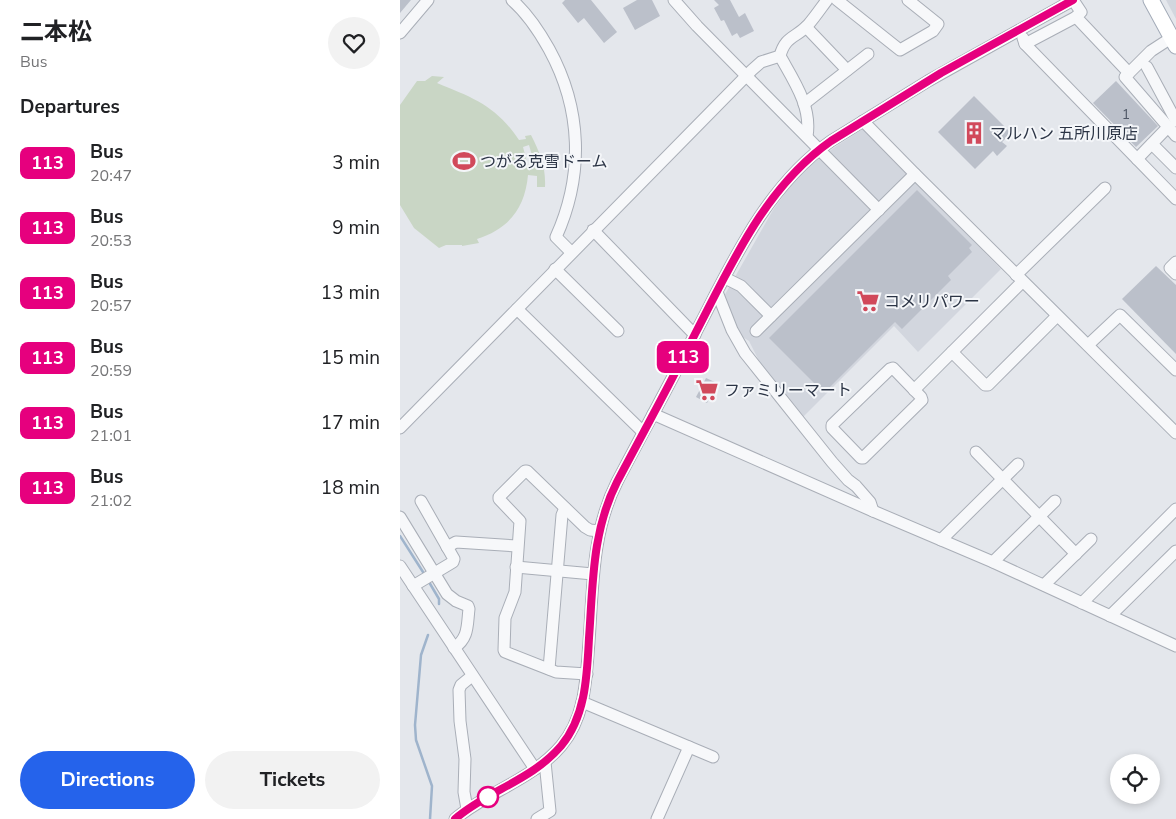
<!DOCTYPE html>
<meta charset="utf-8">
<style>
body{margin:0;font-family:"Nunito Sans","Noto Sans JP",sans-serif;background:#f2f2f2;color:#202124;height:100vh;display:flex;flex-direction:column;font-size:19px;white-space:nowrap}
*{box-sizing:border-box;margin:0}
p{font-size:16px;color:#757577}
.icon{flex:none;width:28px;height:28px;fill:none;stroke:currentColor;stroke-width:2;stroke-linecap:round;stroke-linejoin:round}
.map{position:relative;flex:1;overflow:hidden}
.side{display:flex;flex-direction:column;background:#fff;width:400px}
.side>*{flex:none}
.badge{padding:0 10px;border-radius:8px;font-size:18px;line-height:32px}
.fabs{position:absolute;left:710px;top:754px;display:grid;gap:10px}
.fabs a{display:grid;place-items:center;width:50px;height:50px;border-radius:50%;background:#fff;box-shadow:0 2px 8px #0003;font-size:25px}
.map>.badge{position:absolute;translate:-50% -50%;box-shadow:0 0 0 2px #fff}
h2{padding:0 20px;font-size:19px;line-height:45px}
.round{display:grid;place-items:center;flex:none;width:52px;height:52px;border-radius:26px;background:#f2f2f2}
.overview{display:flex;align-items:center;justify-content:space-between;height:85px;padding:0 20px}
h1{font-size:24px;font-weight:700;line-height:38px}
.primary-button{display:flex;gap:10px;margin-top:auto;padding:10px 20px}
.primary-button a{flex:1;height:58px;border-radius:30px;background:#2563eb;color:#fff;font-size:20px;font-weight:700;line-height:58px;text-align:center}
.primary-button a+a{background:#f2f2f2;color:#202124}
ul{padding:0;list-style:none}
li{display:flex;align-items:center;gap:15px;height:65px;padding:0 20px}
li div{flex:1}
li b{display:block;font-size:19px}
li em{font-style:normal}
li .badge{min-width:55px;font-weight:700;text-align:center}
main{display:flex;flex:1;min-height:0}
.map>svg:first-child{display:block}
</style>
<main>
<section class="side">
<div class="overview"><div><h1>二本松</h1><p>Bus</p></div><a class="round"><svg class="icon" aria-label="heart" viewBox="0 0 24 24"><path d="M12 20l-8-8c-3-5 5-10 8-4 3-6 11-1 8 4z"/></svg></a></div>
<h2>Departures</h2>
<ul>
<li><span class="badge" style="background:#e6007e;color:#fff">113</span><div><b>Bus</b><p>20:47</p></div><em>3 min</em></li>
<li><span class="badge" style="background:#e6007e;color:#fff">113</span><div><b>Bus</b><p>20:53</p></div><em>9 min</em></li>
<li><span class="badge" style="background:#e6007e;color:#fff">113</span><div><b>Bus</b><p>20:57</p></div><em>13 min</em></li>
<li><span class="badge" style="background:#e6007e;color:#fff">113</span><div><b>Bus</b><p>20:59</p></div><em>15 min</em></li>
<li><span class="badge" style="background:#e6007e;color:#fff">113</span><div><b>Bus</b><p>21:01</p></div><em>17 min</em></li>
<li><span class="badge" style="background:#e6007e;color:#fff">113</span><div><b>Bus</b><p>21:02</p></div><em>18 min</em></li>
</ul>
<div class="primary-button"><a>Directions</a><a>Tickets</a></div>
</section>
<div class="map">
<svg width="776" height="819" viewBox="0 0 776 819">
<rect width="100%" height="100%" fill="#e4e7ec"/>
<g fill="#d2d6de">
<path d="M766 0H776V19L767 2Z"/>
<path d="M463 129 601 269 518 352 494 326 403 417 366 375 349 341 338 334 323 298 373 210 391 185 403 171 416 161 435 147Z"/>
</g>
<path fill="#c9d6c5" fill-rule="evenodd" d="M32 76 44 77 37 83C74 98 96 106 119 140L126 139 125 136 131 135C140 153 146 167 145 187H137V176L128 175C125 208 109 229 77 239L79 243 62 246V245H46L39 248 14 228 0 205V105L17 81H25ZM129 145 135 166H128L123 147Z"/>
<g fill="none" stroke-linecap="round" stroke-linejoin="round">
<g stroke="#9fb4cc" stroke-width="2.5">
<path d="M0 536 23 572"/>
<path d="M29 582 39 599V604"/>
<path d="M28 635 21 655 15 725 16 740 32 786 30 819"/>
</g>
</g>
<g fill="#bbc0ca">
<path d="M0 0H11L0 13Z"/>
<path d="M165 0H191L217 32 204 43 184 18 178 23 162 3Z"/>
<path d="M237 0H252L260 16 235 30 223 8Z"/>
<path d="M314 0H330L339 17 345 13 354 31 340 38 337 33 332 36 324 20 321 21 314 8 319 5Z"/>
<path d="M716 81 758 126 736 147 693 103Z"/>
<path d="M574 96 611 133 602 142 607 146 597 156 593 151 575 169 538 132Z"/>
<path d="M517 190 572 245 569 248 572 252 548 276 551 280 502 329 495 322 424 393 369 338Z"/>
<path d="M756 266 776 285V354L722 299Z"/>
<path d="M306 378 317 383 307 403 296 397Z"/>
</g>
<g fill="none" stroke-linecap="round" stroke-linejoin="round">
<defs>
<g id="minor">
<path d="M112 0C128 14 139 31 149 49 182 109 184 175 156 237L171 252"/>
<path d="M274 0 297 26 479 210"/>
<path d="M437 0 500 50 533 31 538 24 508 0"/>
<path d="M673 0 681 12 676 17 729 73 751 51 771 38"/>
<path d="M406 27 447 70"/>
<path d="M0 33 28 0"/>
<path d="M623 38 625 44 676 17"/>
<path d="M625 44 776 199"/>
<path d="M747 67 776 121"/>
<path d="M729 73 725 77 776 136"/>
<path d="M404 104 468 54"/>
<path d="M463 121 515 174 776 433"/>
<path d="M407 136C412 107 394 81 380 56 385 36 396 38 408 25 415 17 421 8 427 0"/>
<path d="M752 144 776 168"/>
<path d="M737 159 768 127"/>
<path d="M193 230 295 335"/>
<path d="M776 262 770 268 776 274"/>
<path d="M155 269 218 331"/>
<path d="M616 275 705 188"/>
<path d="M325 278 341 286 371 316"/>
<path d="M317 292 332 330 345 353 432 462 448 480 456 486 470 502 473 511"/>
<path d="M117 309 243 432"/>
<path d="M356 331 515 174"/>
<path d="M688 345 720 315 776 370"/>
<path d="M552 352 585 385H588L657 316"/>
<path d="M493 368 521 397 522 400 463 458H461L432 428V425L490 369Z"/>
<path d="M514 390 622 282"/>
<path d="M253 414 473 511 593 562 776 646"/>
<path d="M0 428 352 70 361 62 380 56"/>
<path d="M576 452 676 554"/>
<path d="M0 517 47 594 56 601 68 606 69 609C67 625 69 638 54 648"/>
<path d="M541 540 618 464"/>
<path d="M47 547 56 542 117 546"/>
<path d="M593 562 655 501"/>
<path d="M0 566 135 769"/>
<path d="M116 567 193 574"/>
<path d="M644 585 691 539"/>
<path d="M13 586 53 562 54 559 21 501"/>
<path d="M682 603 776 509"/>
<path d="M710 616 776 551"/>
<path d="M149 669 162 515 165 508"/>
<path d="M187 674 156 672 105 652 104 650 105 618 115 592 120 521 99 499V497L125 471H127L185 527 190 530 199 531"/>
<path d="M182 702 313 757"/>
<path d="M67 809 64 792 65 759 60 721 59 690 61 685 72 676"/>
<path d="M55 819C87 792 132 780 161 746 186 717 186 678 189 642 193 587 192 531 217 482 243 432 270 384 295 334 331 265 365 187 431 141L528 81 673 0"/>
<path d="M137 819 150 811 145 762"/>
<path d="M257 819 289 747"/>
</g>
<path id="major" d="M751 0 776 46"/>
</defs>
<use href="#minor" stroke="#a9aeb7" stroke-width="13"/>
<use href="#major" stroke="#a3abb8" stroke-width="17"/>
<use href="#minor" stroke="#f7f8fa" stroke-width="11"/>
<use href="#major" stroke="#fff" stroke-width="15"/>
</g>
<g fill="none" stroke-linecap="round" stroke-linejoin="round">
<defs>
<path id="line" d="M55 819C87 791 132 780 161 746 186 716 187 675 189 638 193 584 192 531 217 482 243 433 270 384 295 334 331 265 365 187 431 141L541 73 673 0"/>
</defs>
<use href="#line" stroke="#fff" stroke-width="11"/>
<use href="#line" stroke="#e6007e" stroke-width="8"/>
</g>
<defs>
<symbol id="building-bare" viewBox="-9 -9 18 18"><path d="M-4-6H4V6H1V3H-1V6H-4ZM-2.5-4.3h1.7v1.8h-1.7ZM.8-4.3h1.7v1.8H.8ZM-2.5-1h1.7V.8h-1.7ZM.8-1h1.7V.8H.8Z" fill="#d1495b" stroke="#f4f6f9" stroke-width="2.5" paint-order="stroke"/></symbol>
<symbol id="stadium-bare" viewBox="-9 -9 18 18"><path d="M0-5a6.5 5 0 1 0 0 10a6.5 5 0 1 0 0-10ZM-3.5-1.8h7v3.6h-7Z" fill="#d1495b" stroke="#f4f6f9" stroke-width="2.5" paint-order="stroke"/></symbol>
<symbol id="supermarket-bare" viewBox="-9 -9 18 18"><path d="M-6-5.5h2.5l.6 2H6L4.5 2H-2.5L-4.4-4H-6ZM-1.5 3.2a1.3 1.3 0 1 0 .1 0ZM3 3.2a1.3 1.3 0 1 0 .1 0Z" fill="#d1495b" stroke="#f4f6f9" stroke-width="2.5" paint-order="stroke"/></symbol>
</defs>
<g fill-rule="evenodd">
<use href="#building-bare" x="558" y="117" width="32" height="32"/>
<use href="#stadium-bare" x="48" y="145" width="32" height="32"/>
<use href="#supermarket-bare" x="452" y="285" width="32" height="32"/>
<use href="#supermarket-bare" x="291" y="374" width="32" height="32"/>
</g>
<circle fill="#fff" stroke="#e6007e" stroke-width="2.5" cx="88" cy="797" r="10"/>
<g text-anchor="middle" stroke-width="4" stroke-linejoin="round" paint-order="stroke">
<g font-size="14" fill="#4f5766">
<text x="726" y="119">1</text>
</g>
<g font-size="16" fill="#2b3445" stroke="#f4f6f9" text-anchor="start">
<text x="590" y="139">マルハン 五所川原店</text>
<text x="80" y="167">つがる克雪ドーム</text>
<text x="484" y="307">コメリパワー</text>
<text x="324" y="396">ファミリーマート</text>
</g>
</g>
</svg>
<div class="fabs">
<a><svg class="icon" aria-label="locate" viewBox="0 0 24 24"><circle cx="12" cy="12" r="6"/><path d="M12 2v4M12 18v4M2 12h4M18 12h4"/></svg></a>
</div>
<b class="badge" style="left:283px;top:357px;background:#e6007e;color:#fff">113</b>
</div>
</main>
